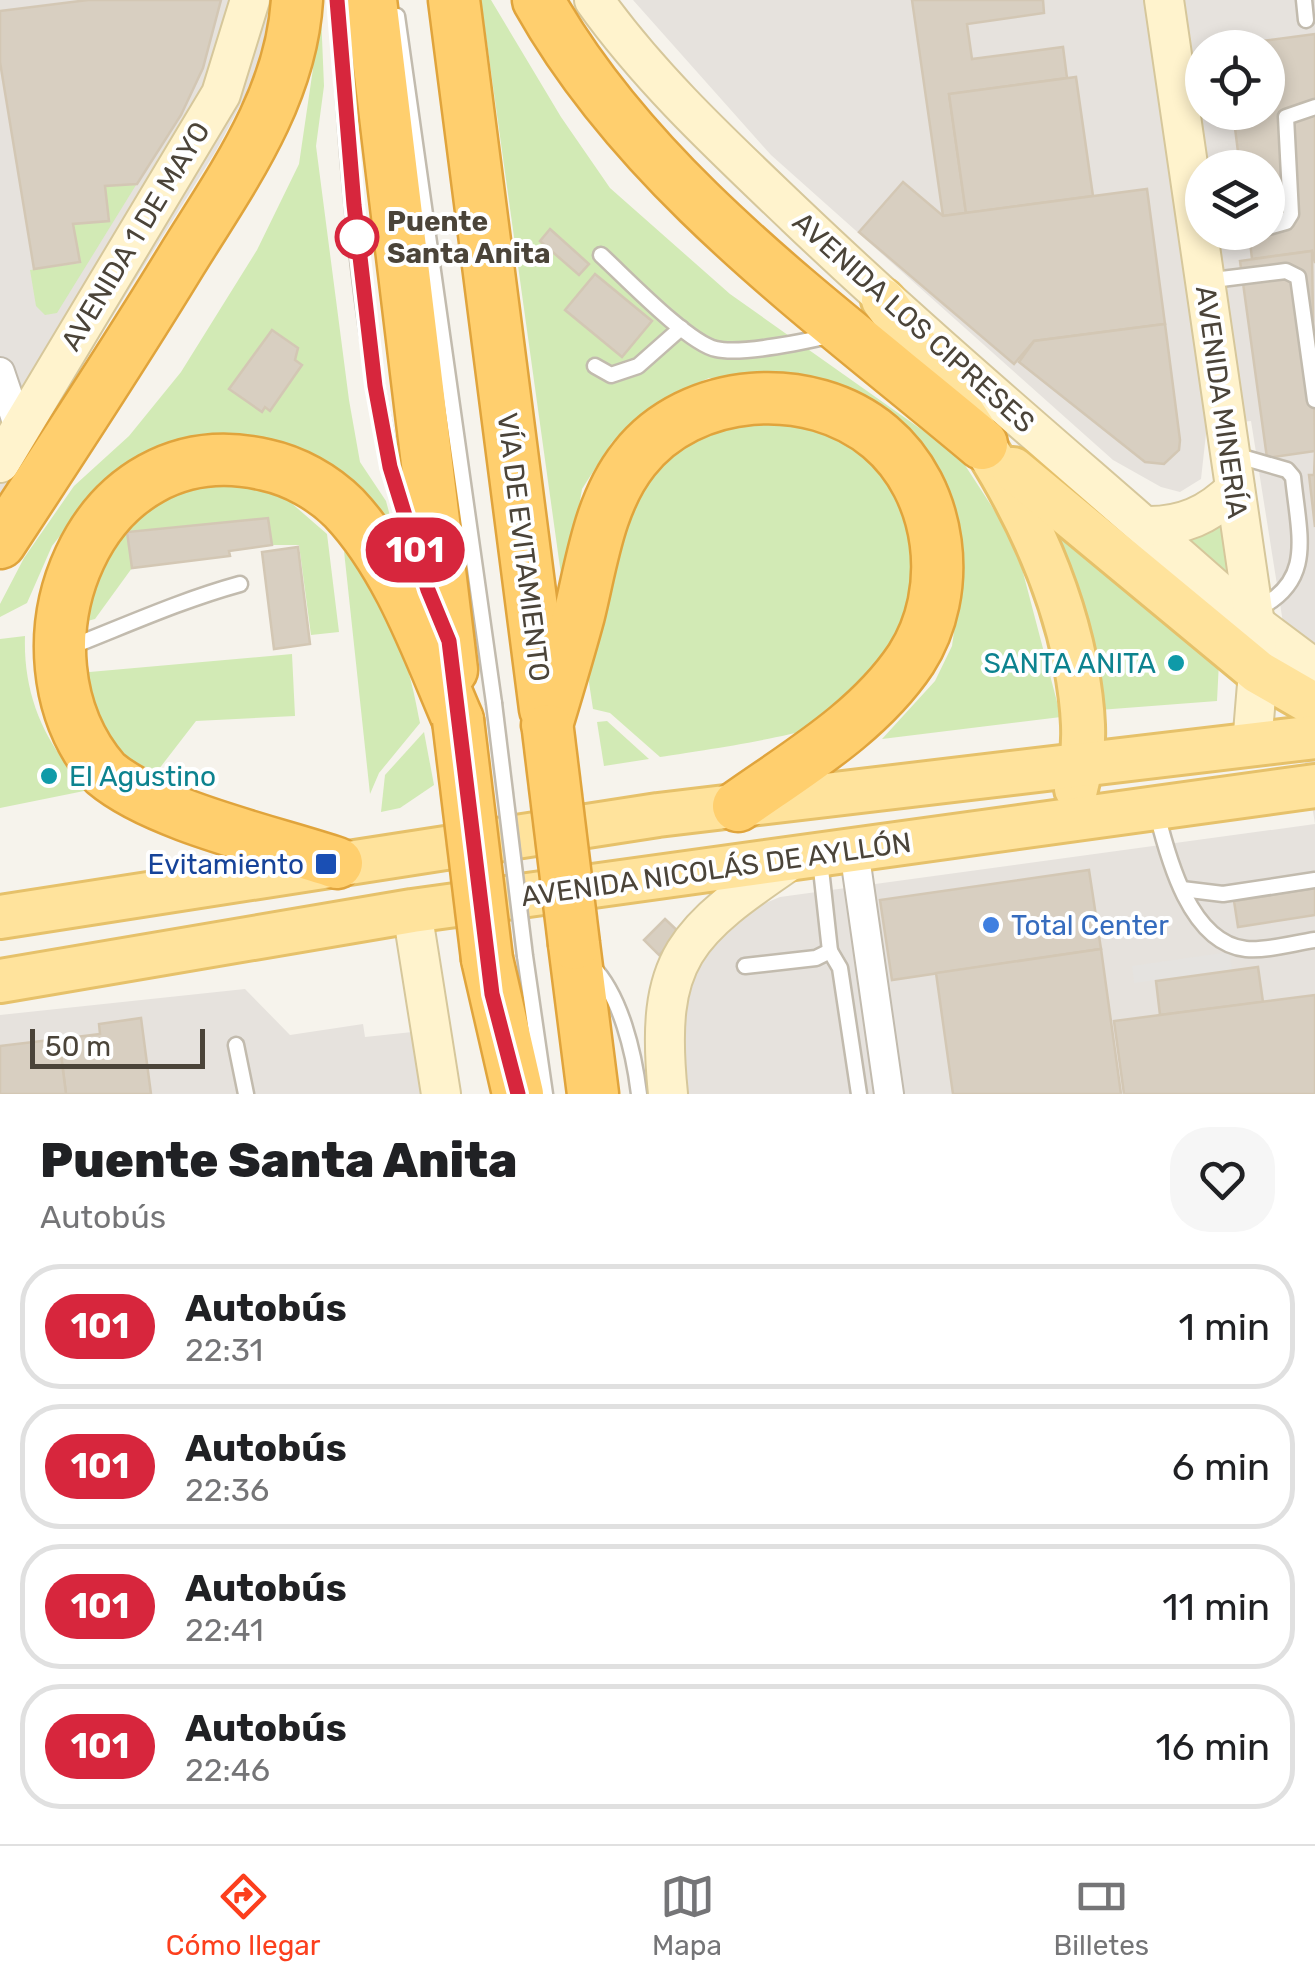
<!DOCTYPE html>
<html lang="es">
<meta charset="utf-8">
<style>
body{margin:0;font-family:Rubik,sans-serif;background:#f6f6f6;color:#202124;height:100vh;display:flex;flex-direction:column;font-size:38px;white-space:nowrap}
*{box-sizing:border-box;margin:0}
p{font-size:32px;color:#757577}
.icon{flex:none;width:55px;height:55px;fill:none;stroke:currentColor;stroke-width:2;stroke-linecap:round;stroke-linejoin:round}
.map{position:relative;height:1094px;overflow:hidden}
.sheet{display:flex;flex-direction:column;background:#fff;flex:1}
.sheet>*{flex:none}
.badge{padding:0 20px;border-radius:32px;font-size:35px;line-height:65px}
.buttons{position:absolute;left:1185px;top:30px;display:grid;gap:20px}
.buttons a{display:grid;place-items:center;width:100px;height:100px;border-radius:50%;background:#fff;box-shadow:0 5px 15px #0003;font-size:50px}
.scale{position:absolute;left:30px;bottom:25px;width:175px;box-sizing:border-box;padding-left:10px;border:5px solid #4b4439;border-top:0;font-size:28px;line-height:35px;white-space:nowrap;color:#4b4439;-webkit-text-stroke:8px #fff;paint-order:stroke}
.map>.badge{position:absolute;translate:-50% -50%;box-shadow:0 0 0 5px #fff}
.round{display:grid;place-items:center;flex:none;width:105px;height:105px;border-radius:40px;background:#f6f6f6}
.overview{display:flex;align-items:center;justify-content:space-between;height:170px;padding:0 40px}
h1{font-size:48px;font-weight:800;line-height:75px}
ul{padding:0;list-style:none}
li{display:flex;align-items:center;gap:30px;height:125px;margin:0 20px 15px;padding:0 20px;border:5px solid #e0e0e0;border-radius:40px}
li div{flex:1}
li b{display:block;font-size:38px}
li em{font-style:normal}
li .badge{min-width:110px;font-weight:700;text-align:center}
.menu{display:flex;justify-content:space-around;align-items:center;height:140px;border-top:2px solid #e0e0e0;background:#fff;font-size:28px;color:#757577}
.menu a{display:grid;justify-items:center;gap:5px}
.menu .selected{color:#fc3f1d}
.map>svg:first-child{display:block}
</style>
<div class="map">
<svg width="1315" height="1094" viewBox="0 0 1315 1094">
<rect width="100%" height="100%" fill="#f6f3ec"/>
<g fill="#e6e2dd" fill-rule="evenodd">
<path d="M0 0H271L262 64 217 149 0 497Z"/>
<path d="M633 0H1315V1094H681L671 1017 693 963 730 918 780 897 1315 824 1251 421 1207 425 1201 479 1180 492 1161 487 1113 460 771 155ZM1202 48H1268V112H1202ZM1202 168H1268V232H1202Z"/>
<path d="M245 989 290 1035 363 1024 365 1037 422 1031 449 1094H0V1015Z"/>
</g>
<g fill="#d2eab5">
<path d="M481 0H491L561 117 610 188 730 294 959 456 1015 542 1061 717 882 739 935 681 952 646 961 582 957 520 923 455 756 376 709 378 672 394 612 442 582 489 564 596Z"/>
<path d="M321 14 324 86 316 146 349 400 360 462 386 501 393 527 384 537 282 449 233 436 183 440 142 454 100 485 52 546 27 603 0 617V604L24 558 74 486 129 436 181 372 257 250 299 164Z"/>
<path d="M136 185 57 313 45 315 36 306 30 270 81 263 73 224 110 221 105 186Z"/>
<path d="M788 419C806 425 830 428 847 438 947 495 929 650 846 714 819 735 697 751 660 757L610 713 593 709 586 663 617 515 694 425Z"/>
<path d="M242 483 289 501 327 534 339 632 311 635 299 545H272L267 518 128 532 132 568 95 619 64 627 117 521 195 485Z"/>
<path d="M1041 505 1219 662 1217 701 1099 710 1077 581Z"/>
<path d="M1223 521 1233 586 1181 540 1212 532Z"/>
<path d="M344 551C391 612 406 647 420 723L379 773 370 794Z"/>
<path d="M25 636C23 697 46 747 89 790L0 808V639Z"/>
<path d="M292 654 295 716 196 721 152 778 114 753 67 674Z"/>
<path d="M607 721 649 759 604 766 597 722Z"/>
<path d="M424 732 434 785 400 808 381 812 385 775Z"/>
</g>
<path fill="#e5e3e0" d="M1229 952 1232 969 1134 983 1132 966Z"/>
<g fill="#d8cfc1" stroke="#d3c7b4" stroke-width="2.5">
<path d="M88 0H221L203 68 181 115 137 184 105 186 109 221 73 224 80 262 34 269 0 62V11Z"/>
<path d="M912 0H1043L1044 13 967 24 972 59 1063 47 1067 78 949 94 966 213 943 216Z"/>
<path d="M1315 34V263L1312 251 1252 259 1249 232H1268V168H1240L1233 112H1268V48L1224 46Z"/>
<path d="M1076 77 1093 196 966 213 949 94Z"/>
<path d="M903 182 943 216 1147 189 1165 324 1034 341 1014 364 859 232Z"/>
<path d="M550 229 589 264 579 275 540 241Z"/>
<path d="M1312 251 1315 451 1267 458 1240 261Z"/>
<path d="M595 274 652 321 622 357 565 310Z"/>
<path d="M1165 324 1180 440 1179 450 1164 464 1145 462 1019 362 1034 341Z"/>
<path d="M272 330 298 348 295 360 302 365 270 411 265 407 262 412 229 389Z"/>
<path d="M1315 451V527L1309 475H1314Z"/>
<path d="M268 518 272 545 229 551 230 556 132 568 127 532Z"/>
<path d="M298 547 310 644 274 649 262 552Z"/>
<path d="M1089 870 1101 949 892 980 880 900Z"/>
<path d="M1315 888V915L1238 927 1234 901Z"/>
<path d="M665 919 680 933 659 955 644 940Z"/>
<path d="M1101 949 1121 1094H953L936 973Z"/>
<path d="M1258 967 1263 1002 1160 1015 1156 981Z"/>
<path d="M1315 995V1094H1124L1114 1021Z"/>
<path d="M141 1018 151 1094H66L59 1039 100 1034 99 1024Z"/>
<path d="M59 1039 66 1094H0V1046Z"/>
</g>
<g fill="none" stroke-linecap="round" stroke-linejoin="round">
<defs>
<g id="lane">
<path d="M337 0C350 186 360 374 416 552"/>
<path d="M1304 0 1306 20"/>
<path d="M397 16 494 703"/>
<path d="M1175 71 1202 68"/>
<path d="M1268 227 1286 222 1291 214 1286 117 1315 107"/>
<path d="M601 255C625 277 688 343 716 349 741 355 807 341 833 335"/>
<path d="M1205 281 1286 271 1298 277 1315 400"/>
<path d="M595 366 611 375 638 366 681 328"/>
<path d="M1235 455 1287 470 1293 477C1299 536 1315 581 1257 609"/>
<path d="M73 646C129 624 182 600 240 584"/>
<path d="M1157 814C1168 858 1190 943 1246 949 1267 951 1294 943 1315 940"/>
<path d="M1182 889 1223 894 1315 880"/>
<path d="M830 951 840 968 859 1094"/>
<path d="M525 956 545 1094"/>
<path d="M592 966C621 996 634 1053 639 1094"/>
<path d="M745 966 816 958 830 951 820 860"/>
<path d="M236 1045 246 1094"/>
</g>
<g id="street">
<path d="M0 372 19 428"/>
<path d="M854 850 889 1094"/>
</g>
<g id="secondary">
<path d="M594 0C651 80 725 148 796 216 944 357 1102 487 1255 624L1315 669"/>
<path d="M1164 0 1255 624 1258 672 1252 745"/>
<path d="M0 463 221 94 250 0"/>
<path d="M1145 526C1182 527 1209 515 1235 489"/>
<path d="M412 911 441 1094"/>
<path d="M668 1094C654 957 685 932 794 858"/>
</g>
<g id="primary">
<path d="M883 300C965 412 1047 522 1075 661 1083 704 1088 746 1076 789"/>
<path d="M1013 469 1258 672 1315 705"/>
<path d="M0 917 658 815 1315 737"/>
<path d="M0 981 412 911 1315 786"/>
</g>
<g id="highway">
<path d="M371 0 452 670"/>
<path d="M454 0 545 709"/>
<path d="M538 0C640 182 824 311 982 444"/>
<path d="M0 543C62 449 123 356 181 261 231 180 291 99 297 0"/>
<path d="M547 725C558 688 569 652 579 615 592 562 599 503 634 459 690 387 810 378 880 437 943 490 955 591 911 659 869 722 799 763 738 806"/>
<path d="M337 863C271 841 156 816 105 773 0 652 89 423 266 465 294 471 323 487 344 508 398 565 427 648 458 720"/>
<path d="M574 944 593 1094"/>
<path d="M487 959 518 1094"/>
</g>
</defs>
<use href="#lane" stroke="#c2bbae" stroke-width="19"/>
<use href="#street" stroke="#c2bbae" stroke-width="32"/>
<use href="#secondary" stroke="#d6c79b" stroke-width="42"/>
<use href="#primary" stroke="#e6c16a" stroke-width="48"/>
<use href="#highway" stroke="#e0a43c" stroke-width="55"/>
<use href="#lane" stroke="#fff" stroke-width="14"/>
<use href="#street" stroke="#fff" stroke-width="28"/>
<use href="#secondary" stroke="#fff3cd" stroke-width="38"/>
<use href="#primary" stroke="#ffe39c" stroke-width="42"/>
<use href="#highway" stroke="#ffcf6e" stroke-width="50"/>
<defs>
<path id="lane-bridge" d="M494 703 525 956"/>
<g id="highway-bridge">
<path d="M458 720 487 959"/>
<path d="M548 730 574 944"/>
</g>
</defs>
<use href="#lane-bridge" stroke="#c2bbae" stroke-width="19" stroke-linecap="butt"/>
<use href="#highway-bridge" stroke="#e0a43c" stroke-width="55" stroke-linecap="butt"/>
<use href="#lane-bridge" stroke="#fff" stroke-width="14"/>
<use href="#highway-bridge" stroke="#ffcf6e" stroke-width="50"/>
</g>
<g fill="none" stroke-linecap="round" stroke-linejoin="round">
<defs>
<path id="line" d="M337 0 354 205 375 386 390 467 428 590 449 641 492 994 518 1094"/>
</defs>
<use href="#line" stroke="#fff" stroke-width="22"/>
<use href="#line" stroke="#d7263d" stroke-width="15"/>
</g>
<circle fill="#fff" stroke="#d7263d" stroke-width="5" cx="357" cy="237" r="20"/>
<g fill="#0f9aa8" stroke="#fff" stroke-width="4">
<circle cx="1176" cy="663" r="10"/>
<circle cx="49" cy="776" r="10"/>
</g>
<rect fill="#1a4fb4" stroke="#fff" stroke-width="4" x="314" y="852" width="24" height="24" rx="5"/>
<circle fill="#3f7fe0" stroke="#fff" stroke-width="4" cx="991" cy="925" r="10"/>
<g text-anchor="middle" stroke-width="8" stroke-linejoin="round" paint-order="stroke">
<g font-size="28" font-weight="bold" fill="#4b4439" stroke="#fff" text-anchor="start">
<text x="387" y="231">Puente<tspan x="387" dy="32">Santa Anita</tspan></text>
</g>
<g font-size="28" fill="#4b4439" stroke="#fff">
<text transform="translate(135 236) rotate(-59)" y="10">AVENIDA 1 DE MAYO</text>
<text transform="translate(914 322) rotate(42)" y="10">AVENIDA LOS CIPRESES</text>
<text transform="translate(1222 402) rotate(82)" y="10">AVENIDA MINERÍA</text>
<text transform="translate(524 547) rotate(83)" y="10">VÍA DE EVITAMIENTO</text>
<text transform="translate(716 869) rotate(-8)" y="10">AVENIDA NICOLÁS DE AYLLÓN</text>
</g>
<g font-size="28" fill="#0d838f" stroke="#fff" text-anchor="end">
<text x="1156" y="673">SANTA ANITA</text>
<text x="69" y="786" text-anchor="start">El Agustino</text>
</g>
<g font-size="28" fill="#164399" stroke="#fff" text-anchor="end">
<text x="304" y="874">Evitamiento</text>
</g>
<g font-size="28" fill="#366cbe" stroke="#fff" text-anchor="start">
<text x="1011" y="935">Total Center</text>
</g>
</g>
</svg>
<div class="buttons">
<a><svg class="icon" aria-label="locate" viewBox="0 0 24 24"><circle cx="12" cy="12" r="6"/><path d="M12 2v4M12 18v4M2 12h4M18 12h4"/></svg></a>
<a><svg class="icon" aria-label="layers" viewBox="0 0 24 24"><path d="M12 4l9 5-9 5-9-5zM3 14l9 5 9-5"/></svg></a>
</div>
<div class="scale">50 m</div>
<b class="badge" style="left:415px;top:550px;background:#d7263d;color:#fff">101</b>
</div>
<section class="sheet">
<div class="overview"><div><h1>Puente Santa Anita</h1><p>Autobús</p></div><a class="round"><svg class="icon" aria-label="heart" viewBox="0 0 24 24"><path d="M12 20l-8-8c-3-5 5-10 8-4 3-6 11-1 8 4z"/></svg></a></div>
<ul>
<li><span class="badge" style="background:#d7263d;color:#fff">101</span><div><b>Autobús</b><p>22:31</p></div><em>1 min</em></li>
<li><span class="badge" style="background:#d7263d;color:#fff">101</span><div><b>Autobús</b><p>22:36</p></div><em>6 min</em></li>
<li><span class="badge" style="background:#d7263d;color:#fff">101</span><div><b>Autobús</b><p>22:41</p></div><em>11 min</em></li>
<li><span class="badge" style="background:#d7263d;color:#fff">101</span><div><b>Autobús</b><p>22:46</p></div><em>16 min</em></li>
</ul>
</section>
<nav class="menu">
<a class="selected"><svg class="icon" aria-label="directions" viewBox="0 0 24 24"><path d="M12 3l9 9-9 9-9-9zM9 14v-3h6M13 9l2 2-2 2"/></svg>Cómo llegar</a>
<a><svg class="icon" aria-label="map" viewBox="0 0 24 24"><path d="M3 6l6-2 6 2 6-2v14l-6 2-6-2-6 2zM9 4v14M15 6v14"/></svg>Mapa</a>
<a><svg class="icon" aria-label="tickets" viewBox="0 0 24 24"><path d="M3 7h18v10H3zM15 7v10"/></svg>Billetes</a>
</nav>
